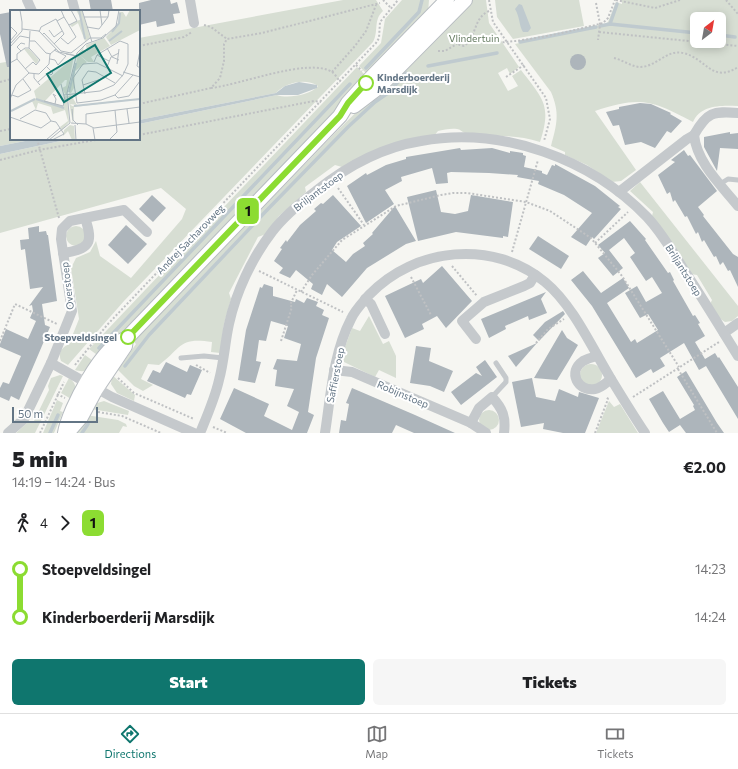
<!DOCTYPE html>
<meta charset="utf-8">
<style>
body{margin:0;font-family:Commissioner,sans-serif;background:#f6f6f6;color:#202124;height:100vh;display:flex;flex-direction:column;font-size:15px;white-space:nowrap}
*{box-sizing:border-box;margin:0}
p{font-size:13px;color:#757577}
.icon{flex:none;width:22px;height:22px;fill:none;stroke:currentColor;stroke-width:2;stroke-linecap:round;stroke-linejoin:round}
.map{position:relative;height:433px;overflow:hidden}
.side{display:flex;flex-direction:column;background:#fff;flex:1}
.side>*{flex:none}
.badge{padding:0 8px;border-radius:6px;font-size:14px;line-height:26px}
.needle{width:26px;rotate:31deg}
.controls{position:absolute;left:690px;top:12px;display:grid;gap:8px}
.controls a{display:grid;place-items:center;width:36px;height:36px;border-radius:6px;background:#fff;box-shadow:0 2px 10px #0003;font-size:20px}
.scale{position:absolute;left:12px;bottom:10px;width:86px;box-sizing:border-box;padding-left:4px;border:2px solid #637585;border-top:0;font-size:11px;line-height:14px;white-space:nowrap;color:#637585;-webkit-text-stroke:3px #fff;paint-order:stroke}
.map>.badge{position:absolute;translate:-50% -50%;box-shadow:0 0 0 2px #fff}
.legs{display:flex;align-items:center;gap:6px;height:44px;padding:0 12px;font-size:13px}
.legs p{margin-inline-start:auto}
.overview{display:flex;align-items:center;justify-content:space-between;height:68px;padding:0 12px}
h1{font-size:22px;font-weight:800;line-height:30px}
.cta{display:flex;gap:8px;margin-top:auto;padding:8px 12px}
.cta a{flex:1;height:46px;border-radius:6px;background:#0f766e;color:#fff;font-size:16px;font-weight:800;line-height:46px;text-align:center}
.cta a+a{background:#f6f6f6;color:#202124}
ul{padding:0 12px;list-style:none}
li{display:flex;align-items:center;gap:14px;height:48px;font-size:15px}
li i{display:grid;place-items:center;width:6px;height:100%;margin:0 5px;background:currentColor}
li i::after{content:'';width:10px;height:10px;margin:-5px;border:3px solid;border-radius:50%;background:#fff}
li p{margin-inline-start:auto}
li:first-child i{background:linear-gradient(#0000 50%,currentColor 0)}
li:last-child i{background:linear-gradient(currentColor 50%,#0000 0)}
.tab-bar{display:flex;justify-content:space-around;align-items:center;height:56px;border-top:1px solid #e0e0e0;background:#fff;font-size:11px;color:#757577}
.tab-bar a{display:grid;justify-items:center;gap:2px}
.tab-bar .selected{color:#0f766e}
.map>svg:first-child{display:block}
</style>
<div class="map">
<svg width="738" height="433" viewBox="0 0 738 433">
<rect width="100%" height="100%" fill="#f6f6f2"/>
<g fill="#d7ded3" fill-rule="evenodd">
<path d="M343 0H376L383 11C373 20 379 31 373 42L124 301 68 365 61 361C58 353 61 348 69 344L79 319 71 268 76 258 90 252 96 241 100 256 131 278 182 219 186 209 161 188 0 233V154L70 139H139V124L277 95C287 99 311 95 318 86 306 78 286 82 276 93L139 120V38Z"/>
<path d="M402 0H429L428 13 367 74 359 66 381 43 385 19Z"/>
<path d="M471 0H486L489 23 519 67 510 74 507 68 498 73 508 91 518 86 512 76 521 70C543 99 552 105 540 142 515 134 490 137 465 133 462 132 460 129 457 129 451 128 443 130 438 131L433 137 342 167 335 165 305 187 306 192 279 216 266 234 258 237 229 293 231 299 224 324 220 353 211 352 212 342C178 337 182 348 159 365L148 364 141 379 153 385 143 391 134 386 118 370 136 344 134 342 137 338 336 132Z"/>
<path d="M495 0H579L584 26 513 39 497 17Z"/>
<path d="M622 0H738V106C721 105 700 105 693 122 651 100 641 96 595 111L636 170 621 181 612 182 587 165 565 155V152L551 146C557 124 560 113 551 92L515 44 605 24 608 22 616 2 622 4ZM697 19H719V41H697Z"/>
<path d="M11 61V139H35L0 146V63Z"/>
<path d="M357 67 366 76 346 99 100 357 89 349Z"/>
<path d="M640 182 738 306V316L732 321 725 322 719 318 710 304 712 300 697 275 691 274 652 216 653 212 630 191Z"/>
<circle cx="76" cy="236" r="10"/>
<path d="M369 316 383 344 389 341 396 356V378L379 370 375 377 344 362 342 355 352 328 360 331Z"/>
<path d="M85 355 96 363C89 370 85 373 75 370Z"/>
<circle cx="591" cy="375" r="11"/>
<path d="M60 375 63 376 35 433H16L27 423 34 421 49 390 48 386 51 378Z"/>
<path d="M112 375 135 395 134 401 117 393 111 384Z"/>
<path d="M69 378C78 384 76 391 73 400L61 393Z"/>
<path d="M57 400 63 403 60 411 63 412 54 433H43Z"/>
<path d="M104 401 129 411 128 415 91 409 94 404Z"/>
<path d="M609 401 614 407 620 404 638 433H596Z"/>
<circle cx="489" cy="420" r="10"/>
<path d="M86 415 118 420 126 424 127 427 123 426 119 433H77Z"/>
</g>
<g fill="#bfcacf">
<path d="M519 4 522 5 531 28 528 32H523C519 26 520 17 515 9Z"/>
<path d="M299 82 317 85V88L298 95H277L139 124V120L276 93 285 86Z"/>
<path d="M35 139H70L0 154V146Z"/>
</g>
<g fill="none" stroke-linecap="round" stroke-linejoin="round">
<g stroke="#bfcacf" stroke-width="3.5">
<path d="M610 24 617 4"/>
<path d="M600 26 610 24 697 33"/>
<path d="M719 35 735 37"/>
<path d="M520 42 596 27"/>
<path d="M428 66 497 53"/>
<path d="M366 68 419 12 422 0"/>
<path d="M99 348 350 84"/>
<path d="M125 366 149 335 268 209 348 127 375 102 388 93 406 73"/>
<path d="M50 433 58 415"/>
<path d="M82 433 88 424"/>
</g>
</g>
<g fill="#adb5bb">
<path d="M89 0H111L113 11H91Z"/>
<path d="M151 0H170L171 4 177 2 180 13 173 14 175 23 157 27 156 21 139 25V3Z"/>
<path d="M11 12V67H7L0 34V14Z"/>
<circle cx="578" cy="62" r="8"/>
<path d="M640 103 651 104 671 113 670 114 682 121 671 133 667 131 655 148 641 142 625 145 619 125 613 126 606 112 619 109V107Z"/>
<path d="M730 132V134L738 133V149L720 148 717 171 704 147V137Z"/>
<path d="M460 148 461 150 492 148 510 153V151L523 153V155L526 156 524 167 542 171V173L547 175 552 165 555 166V164L595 186 620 206 618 207 621 209 594 239 592 237 586 246 571 237 592 213 564 195 538 184 539 181 517 177 518 175 489 173 451 172 447 173 448 183 436 184 432 168 401 177 402 181 385 190 394 204 366 223 347 186 366 173 367 175 386 165 406 159V157Z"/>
<path d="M684 150 688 156 690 155 717 191 698 207 704 215 703 216 733 254 738 257V287L730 270 728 271 723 262 720 265 716 256 714 257 704 240 702 242 698 232 696 234 687 216 685 217 675 200 673 202 670 192 667 194 658 175 675 162 671 160Z"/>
<path d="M436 190 441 212 455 214 468 211 471 195 513 202 508 237 503 236V238L456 232 418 241 407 197Z"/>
<path d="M152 195 166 208 153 222 139 209Z"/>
<path d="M333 195 361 226 337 242 332 250 346 262 353 254 365 246 363 243 373 234 372 233 395 206 416 241 406 244 367 268 342 297 327 284 322 295 311 289 313 284 296 270 290 278 279 273 283 268 274 261 282 249 280 248 286 240 287 242 300 225 316 211 314 209 321 203 323 204Z"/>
<path d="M630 221 646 239 645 240 668 273 670 272 674 280 673 281 693 316 695 315 700 323 698 324 705 336 695 342 705 359 715 353 718 358 719 357 738 387V419L706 366 699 370 684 343 660 358 665 366 653 373 651 369 636 378 592 306 571 280 583 271 601 293 623 278 629 288 607 303 631 342 635 339 637 343 658 330 648 314 640 318 625 293 637 286 646 302 662 293 652 277 646 281 630 257 635 253 624 238 609 250 623 268 613 276 598 258 605 253 598 245Z"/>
<path d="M126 225 147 244 128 264 108 245Z"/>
<path d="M39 226V232L46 231 47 235H48L57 301 42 304 45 325 50 327 19 400 11 396 9 401 0 397V388L3 382 9 384 21 356 0 347V344L6 329 28 339 36 321 30 318 33 311 32 305 29 306 43 287 30 289 25 249 21 250 20 240 29 239 28 228Z"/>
<path d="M538 236 569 256 561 269 529 249Z"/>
<path d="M442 266 472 301 446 328 437 316 422 324 424 329 405 338 385 296 421 279 423 283Z"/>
<path d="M264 284 273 287V296L295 302 296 299 304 303 307 298 318 302 316 306 324 310 322 315 329 318 316 358 308 412 314 415 307 433H246L220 419 234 388 269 404 264 416 292 430 299 412 287 406 294 389 275 386 277 370 273 369 277 359 297 361 301 344 284 338 288 326 271 321 266 341 259 340 256 361 261 362 255 383 238 380 246 330 260 287 262 288Z"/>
<path d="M546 292 541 299 547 313 529 320 528 316 505 326 506 329 489 338 481 319Z"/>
<path d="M563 311 565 314 539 341 533 335 545 322Z"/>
<path d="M562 330 567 338 578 345 568 362 557 380 534 378Z"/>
<path d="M537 343 516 367 508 356Z"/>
<path d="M416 346 431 348 429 361 453 371 444 392 430 386 410 383Z"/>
<path d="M485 360 497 377 461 405 451 392 476 373 482 376 476 367Z"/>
<path d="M166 362 187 372 190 365 202 370 191 395 187 394 185 398 147 381 153 370 160 373Z"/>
<path d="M686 371 717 423 724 433H686L680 425 669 432 663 423 649 399 663 391 680 419 695 410 693 406 694 405 677 377Z"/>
<path d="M532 378 536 397 555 401 559 389 578 397 579 392 599 398 585 433H563L543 429 544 423 521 427 512 382Z"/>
<path d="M352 388 415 415 455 433H414L396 425 392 433H339L341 420 346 421 349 404 346 403Z"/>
</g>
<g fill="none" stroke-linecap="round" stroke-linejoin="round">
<defs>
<g id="secondary">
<path d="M354 106 379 87 465 0"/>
<path d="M65 433C69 409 103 345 126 339L340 116 348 103 366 83 447 0"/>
<path d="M67 433 81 417 96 389 125 346 126 339"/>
</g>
</defs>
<use href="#secondary" stroke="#b7bcc1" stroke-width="16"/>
<g stroke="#bfc1c3" stroke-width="2" stroke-dasharray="2 2" stroke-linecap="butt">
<path d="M383 0 391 8"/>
<path d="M489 0 493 22 546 98 550 119 544 141"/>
<path d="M616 0 655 8 680 0"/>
<path d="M726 0 738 14"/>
<path d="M596 3 600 24 598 40"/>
<path d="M489 11C473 18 477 37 464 46L457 44 458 40C465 37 494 44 506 42 538 39 572 31 603 23L608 18 615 0"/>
<path d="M204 25 211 27 227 39"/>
<path d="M599 32 738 46"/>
<path d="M139 46 184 37 192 32"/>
<path d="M438 51H445L457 44"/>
<path d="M614 58C623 60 632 67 640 67 656 67 667 49 683 53 706 58 712 84 738 67"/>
<path d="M356 65 362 71"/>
<path d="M332 72 355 46 366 31 376 5"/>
<path d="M506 77 524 65"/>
<path d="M0 82 11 79"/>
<path d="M211 88C239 85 310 57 332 72 335 74 338 79 340 82"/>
<path d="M139 104 211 88 220 78 224 61V44L227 39 262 33 380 3"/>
<path d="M0 131 11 129"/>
<path d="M139 135 314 101 321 102"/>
<path d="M37 139 59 218"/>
<path d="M0 160 39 150 101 139"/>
<path d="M338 188 364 225"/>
<path d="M595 243 628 212"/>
<path d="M512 252 538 160"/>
<path d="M452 266 477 296"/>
<path d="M259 271 343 312"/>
<path d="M411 277 431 315"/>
<path d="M301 292 312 275 342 240 396 206 441 195 453 193H467L526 202 550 211 591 238 622 276 679 367"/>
<path d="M0 341 15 304 57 324"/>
<path d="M281 341 292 307 290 305 297 290"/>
<path d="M536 343 548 329 564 319"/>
<path d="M75 365 107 325 376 43 379 38 380 22 398 0"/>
<path d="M196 365 210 373"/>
<path d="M678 369 717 433"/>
<path d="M118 378 134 393 194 419"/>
<path d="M57 394 65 398"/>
<path d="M633 397 719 342"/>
<path d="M98 412 122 416 161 433"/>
<path d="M213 427 227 433"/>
<path d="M40 433 64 382"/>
<path d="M595 433 608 399 606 396"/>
</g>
<g stroke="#c5c9cc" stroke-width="5">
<path d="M720 184 728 179 738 180"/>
<path d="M181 358 204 356 223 358"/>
<path d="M492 397 506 382V378L496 363"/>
</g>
<g stroke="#c5c9cc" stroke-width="10">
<path d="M27 0 32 11"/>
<path d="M72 0 75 11"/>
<path d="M190 0 194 23"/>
<path d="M694 135C707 112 713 111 738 113"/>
<path d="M619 192 687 139 694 135C697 163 721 185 738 206"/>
<path d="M63 253C89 249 94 244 85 218"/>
<path d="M365 299 371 304 385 334"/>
<path d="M724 333 738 323"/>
<path d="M476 339 462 321 484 302 524 286 530 283 535 275"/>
<path d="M597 356C593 357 587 359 583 361 567 372 578 392 595 389 601 388 606 383 611 379"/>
<path d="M51 363 112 397 194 433"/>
<path d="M334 370 352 372 471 423 486 433"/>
<path d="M471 423 479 408 492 397C503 409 506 417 504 433"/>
<path d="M8 433 24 419 51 363 72 311 61 239 62 229 70 221 124 210 147 232"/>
<path d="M200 433C207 416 215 398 219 380 224 362 225 342 229 324 236 292 252 258 272 232 284 216 300 203 316 191 346 167 383 147 421 141 502 126 591 159 647 217 662 233 673 252 684 270 703 299 720 327 738 356"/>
<path d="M325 433C331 394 333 354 351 319 355 310 363 302 369 295 415 247 493 239 545 282 573 305 592 348 611 379 622 397 633 415 645 433"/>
</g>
<use href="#secondary" stroke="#fff" stroke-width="14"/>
</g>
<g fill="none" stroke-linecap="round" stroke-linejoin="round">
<defs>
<path id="line-1" d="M128 337 340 116 348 103 366 83"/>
</defs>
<use href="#line-1" stroke="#fff" stroke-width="9"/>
<use href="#line-1" stroke="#8cdc32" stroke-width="6"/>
</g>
<g fill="#fff" stroke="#8cdc32" stroke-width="2">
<circle cx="366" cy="83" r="7"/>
<circle cx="128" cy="337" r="7"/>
</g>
<g text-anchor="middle" stroke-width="4" stroke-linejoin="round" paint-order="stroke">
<g font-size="10" fill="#667c62" stroke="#fff">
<text x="474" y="42">Vlindertuin</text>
</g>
<g font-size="10" font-weight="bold" fill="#637585" stroke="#fff" text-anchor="start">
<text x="377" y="81">Kinderboerderij<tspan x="377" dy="12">Marsdijk</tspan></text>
<text x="117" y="341" text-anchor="end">Stoepveldsingel</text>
</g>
<g font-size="10" fill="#637585" stroke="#fff">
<text transform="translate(318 191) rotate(-37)" y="4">Briljantstoep</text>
<text transform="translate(190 239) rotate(-46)" y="4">Andrej Sacharovweg</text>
<text transform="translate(684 270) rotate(58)" y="4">Briljantstoep</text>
<text transform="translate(67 286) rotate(-97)" y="4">Overstoep</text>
<text transform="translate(335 375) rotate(-79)" y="4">Saffierstoep</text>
<text transform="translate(403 394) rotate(23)" y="4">Robijnstoep</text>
</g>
</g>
<g transform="translate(10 10)">
<rect width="130" height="130" fill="#f6f6f2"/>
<path d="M66 0H72L80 28 75 31 68 13 62 17 60 15 71 9ZM120 0 130 1V20L101 35 96 27 108 14 109 2H113L116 7ZM94 28 100 36 81 47 84 52H78L68 44 74 36 73 40 77 42 76 35ZM14 39H19L29 50 26 54ZM68 44 77 52 65 61 64 78 61 83 59 84ZM64 45 57 84H55L52 78 56 76 57 70H55L35 91 53 96 55 86H57L59 112 52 120 50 117 58 111 55 100 43 104 41 97 28 93 26 100 22 91 26 88 24 81 62 49ZM61 85 67 95 60 94 62 96 121 89H130L64 97 63 114 58 86ZM60 115 64 116 65 130H62L58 121 53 126 54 120Z" fill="#d7ded3"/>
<path fill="none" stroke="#bfcacf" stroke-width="2" d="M69 0 75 29M102 22 109 13 110 3M99 31 112 21M59 82 66 53M26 89 54 98M64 96 130 89M1 101 25 89"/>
<path fill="none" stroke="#b2bac0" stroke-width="1" d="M10 0 12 12M72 0 82 32M90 0 92 15M74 7H98L99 0M47 11 54 7 51 0M59 15 67 11 61 0M0 16 7 23 0 31M77 17 89 19 98 7M12 19 29 21 49 42 67 46 56 44M39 20 44 27 52 21M29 22 31 17 46 9 54 24 44 34M32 25 34 23 51 41 61 43 80 28M51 28 58 34 66 27 54 7M80 28H91L96 24M20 31H25L36 43 41 44M0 34 12 21V12M0 37 10 26 20 28M19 38 20 21M97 38 102 47 109 50M11 41 7 37 11 33 15 34M130 41 127 56 130 58M87 45 110 31 118 34M7 49V44L15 38H19L30 50 26 55 23 52 15 59M40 49 45 50 48 55 56 46 44 40M84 52 87 45 99 51M0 53 7 49 19 63 29 64 39 54 40 44 46 39M107 54 109 39M97 57 101 47 109 43M113 62 130 67M24 64V68L30 75M113 66 87 53 73 54 63 68 67 93 91 90 105 85 123 65M28 72 38 63 41 65 43 63 37 57M73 75 97 67M75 84 72 70 78 61 86 62 105 73M2 85 8 87 21 80 13 69M54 85 90 81 104 75 113 65 118 54V34M105 85 108 88 119 86 130 71M0 89 6 75 19 63M34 91 53 96 55 90 51 74M45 94 46 89 43 84 46 86M62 99 63 110 68 115M117 99 119 113M0 107 31 118 41 111 46 112 54 124 42 130M10 109 25 100 36 103 41 111M61 113 76 114 84 118 130 112M76 114V104L130 97M65 115 66 130M83 118 85 130M36 130 50 118M39 130 60 113 57 83 67 43 76 34 93 28 106 16 109 0M99 130 107 122 105 100"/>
<path fill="#0f766e" fill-opacity="0.15" stroke="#0f766e" stroke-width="2" d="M85 35 101 63 54 92 37 64Z"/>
<rect width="130" height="130" fill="none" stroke="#637585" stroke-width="2"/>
</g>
</svg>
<div class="controls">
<a><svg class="needle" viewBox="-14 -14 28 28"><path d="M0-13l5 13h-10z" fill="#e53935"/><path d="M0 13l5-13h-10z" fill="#757577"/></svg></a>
</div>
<div class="scale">50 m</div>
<b class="badge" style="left:248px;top:211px;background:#8cdc32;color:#111">1</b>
</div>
<section class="side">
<div class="overview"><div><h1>5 min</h1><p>14:19 – 14:24 · Bus</p></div><b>€2.00</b></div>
<div class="legs"><svg class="icon" aria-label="walk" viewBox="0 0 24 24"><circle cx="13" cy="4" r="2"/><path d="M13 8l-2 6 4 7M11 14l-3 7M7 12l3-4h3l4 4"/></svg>4<svg class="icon" aria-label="forward" viewBox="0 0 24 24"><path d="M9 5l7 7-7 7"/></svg><b class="badge" style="background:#8cdc32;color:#111">1</b></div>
<ul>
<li><i style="color:#8cdc32"></i><b>Stoepveldsingel</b><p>14:23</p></li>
<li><i style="color:#8cdc32"></i><b>Kinderboerderij Marsdijk</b><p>14:24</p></li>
</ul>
<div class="cta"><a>Start</a><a>Tickets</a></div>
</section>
<nav class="tab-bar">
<a class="selected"><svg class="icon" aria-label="directions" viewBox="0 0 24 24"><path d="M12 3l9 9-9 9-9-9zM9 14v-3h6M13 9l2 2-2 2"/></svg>Directions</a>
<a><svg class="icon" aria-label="map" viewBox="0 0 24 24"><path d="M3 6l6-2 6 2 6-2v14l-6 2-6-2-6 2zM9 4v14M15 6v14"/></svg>Map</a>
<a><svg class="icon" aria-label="tickets" viewBox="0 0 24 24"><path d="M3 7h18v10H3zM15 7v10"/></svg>Tickets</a>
</nav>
